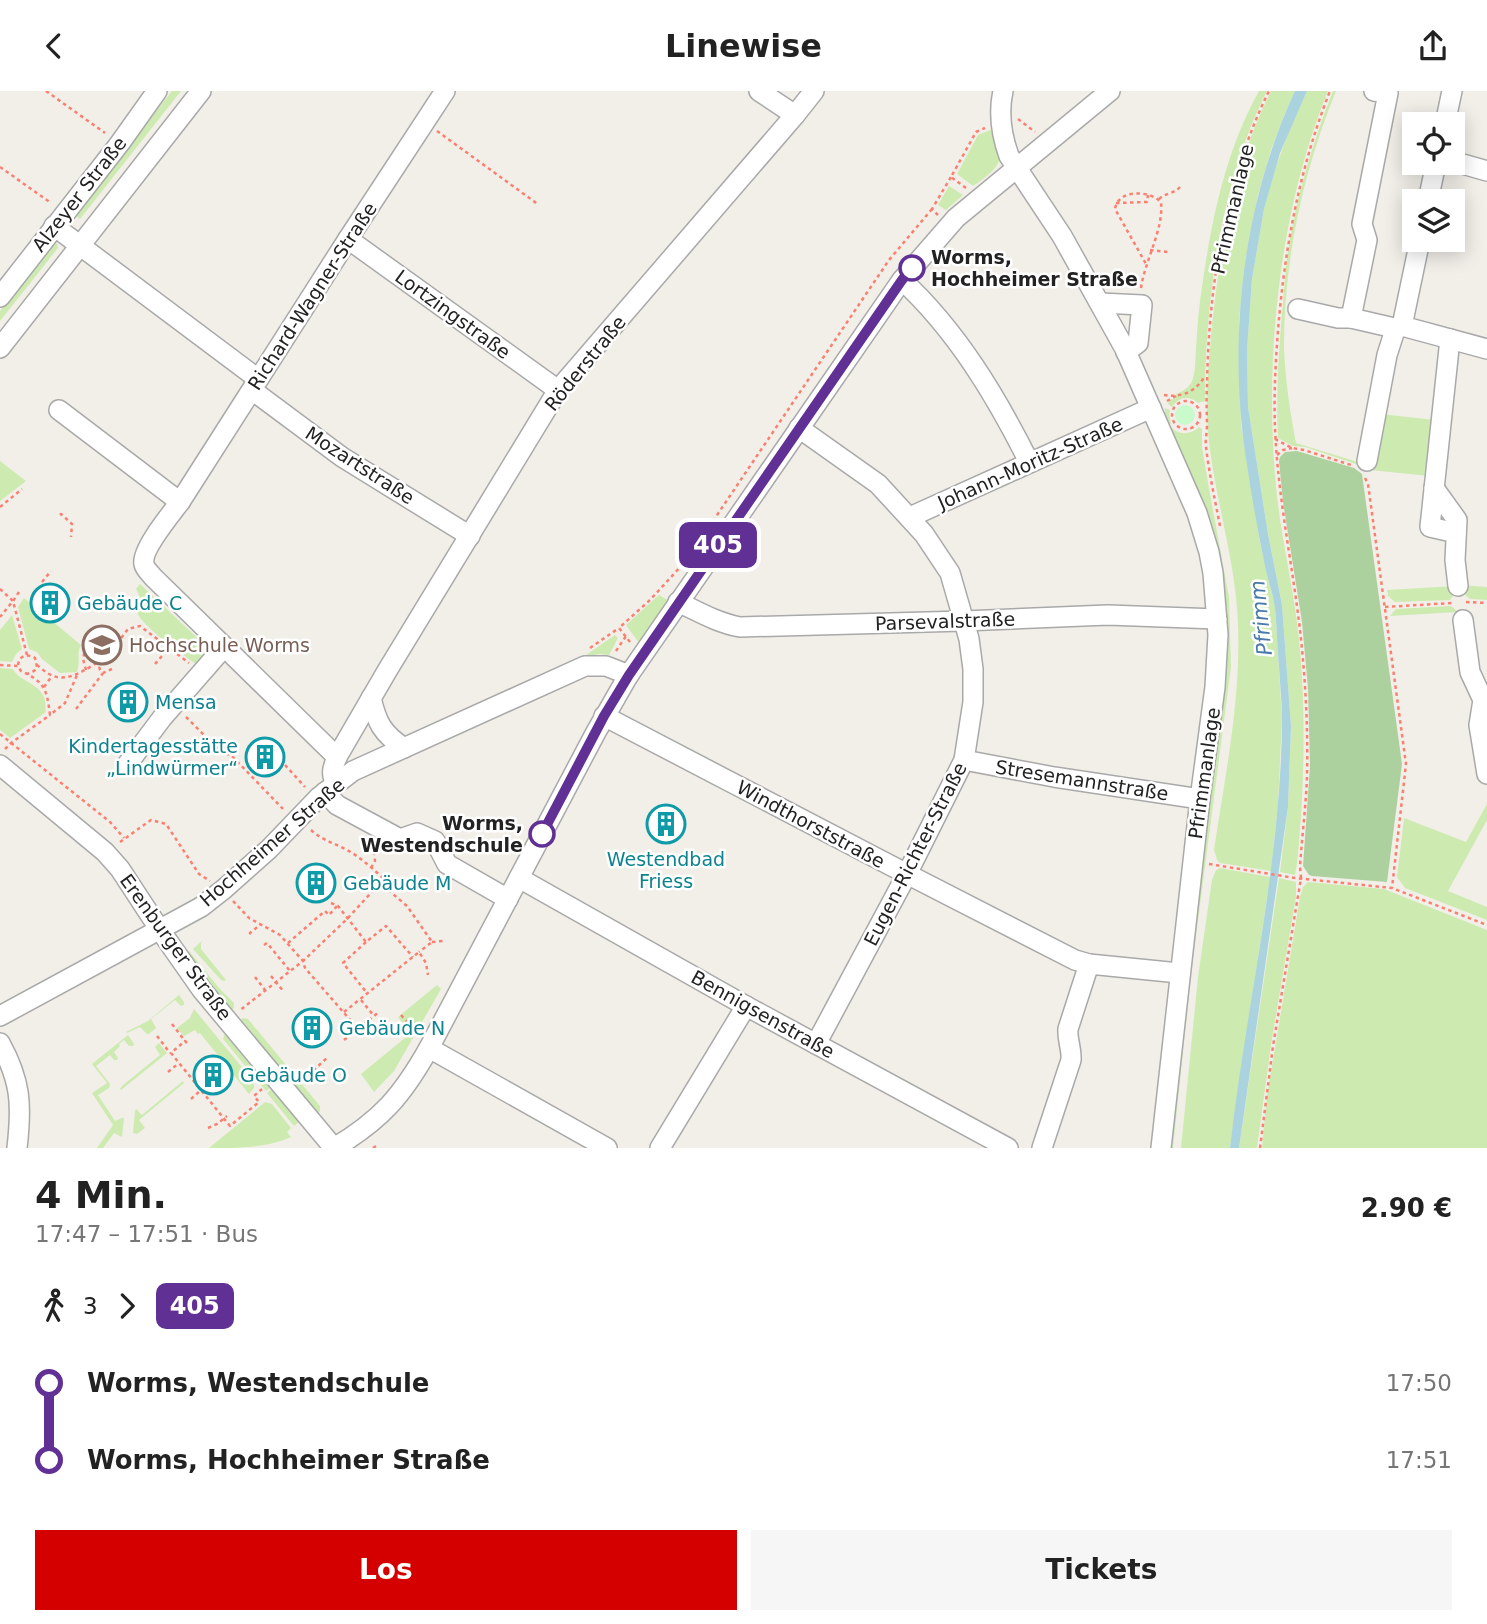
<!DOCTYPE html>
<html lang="de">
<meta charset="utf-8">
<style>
body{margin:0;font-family:"DejaVu Sans",sans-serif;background:#f6f6f6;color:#222;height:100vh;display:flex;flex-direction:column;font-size:26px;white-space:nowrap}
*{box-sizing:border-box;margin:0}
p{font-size:23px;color:#767676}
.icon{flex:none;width:38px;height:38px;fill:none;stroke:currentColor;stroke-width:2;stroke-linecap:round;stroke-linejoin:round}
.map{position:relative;height:1057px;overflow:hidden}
.side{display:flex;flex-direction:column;background:#fff;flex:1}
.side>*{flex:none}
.badge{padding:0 14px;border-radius:10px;font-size:24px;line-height:46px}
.controls{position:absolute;left:1402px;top:21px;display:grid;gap:14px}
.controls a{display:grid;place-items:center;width:63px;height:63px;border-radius:0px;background:#fff;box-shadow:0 4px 18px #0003;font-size:35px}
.map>.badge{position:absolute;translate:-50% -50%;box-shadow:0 0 0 4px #fff}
.legs{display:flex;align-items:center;gap:10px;height:77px;padding:0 35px;font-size:23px}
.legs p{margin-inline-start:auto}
.summary{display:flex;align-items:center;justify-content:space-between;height:119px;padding:0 35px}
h1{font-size:38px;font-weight:600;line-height:52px}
.cta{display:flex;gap:14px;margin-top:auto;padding:14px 35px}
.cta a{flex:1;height:80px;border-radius:0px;background:#d40000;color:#fff;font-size:28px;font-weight:600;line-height:80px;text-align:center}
.cta a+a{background:#f6f6f6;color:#222}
ul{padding:0 35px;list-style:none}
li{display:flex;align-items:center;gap:24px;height:77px;font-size:26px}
li i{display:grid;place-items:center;width:10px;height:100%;margin:0 9px;background:currentColor}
li i::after{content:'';width:18px;height:18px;margin:-9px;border:5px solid;border-radius:50%;background:#fff}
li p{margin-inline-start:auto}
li:first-child i{background:linear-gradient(#0000 50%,currentColor 0)}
li:last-child i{background:linear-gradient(currentColor 50%,#0000 0)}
header{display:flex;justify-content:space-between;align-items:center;height:91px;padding:0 35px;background:#fff;font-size:32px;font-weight:600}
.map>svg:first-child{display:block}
</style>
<header><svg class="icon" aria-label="back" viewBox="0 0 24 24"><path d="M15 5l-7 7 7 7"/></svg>Linewise<svg class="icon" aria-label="share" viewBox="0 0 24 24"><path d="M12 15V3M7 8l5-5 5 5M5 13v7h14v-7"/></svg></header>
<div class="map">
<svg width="1487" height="1057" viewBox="0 0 1487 1057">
<rect width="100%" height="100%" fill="#f2efe9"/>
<g fill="#cdebb0">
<path d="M172 0H181L80 128 75 124Z"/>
<path d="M1259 0H1267C1221 90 1205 210 1205 310L1198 312C1189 304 1179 306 1172 316L1168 313 1170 309 1176 307V303C1183 300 1189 297 1192 290 1196 280 1195 268 1196 258 1197 242 1198 226 1200 210 1210 137 1223 65 1259 0Z"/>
<path d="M1271 0H1295L1284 25 1271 59 1258 104 1249 148 1243 189 1239 229 1241 333 1260 451 1275 514 1282 628 1278 714 1271 780 1220 772 1217 769 1214 759C1225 685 1241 609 1238 533 1236 472 1216 412 1209 351 1205 317 1208 279 1211 245 1219 162 1233 75 1271 0Z"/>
<path d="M1307 0H1328C1279 120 1264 266 1276 395 1280 440 1291 485 1297 531 1305 595 1305 661 1301 726 1299 745 1299 765 1295 784L1280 781 1288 716 1291 635 1282 514 1268 443 1248 316 1247 259 1252 188 1264 118 1274 81 1288 42Z"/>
<path d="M1333 0H1336C1303 81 1284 168 1284 256 1285 288 1290 320 1296 352L1361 372 1359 374 1305 356 1293 355 1278 347C1276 309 1278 272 1281 234 1283 215 1284 195 1286 176 1293 116 1311 56 1333 0Z"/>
<path d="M995 37C997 46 1001 58 1000 66 999 78 982 89 973 95L957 83 978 44Z"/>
<path d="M949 95 963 104 946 119 938 114Z"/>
<path d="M57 152 58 157 0 230V220L48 159Z"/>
<path d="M1165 317 1170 319 1169 323 1171 332 1169 334C1177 344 1189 345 1199 336L1202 338V356L1210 403 1229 506 1231 576 1191 883 1173 1057H1167L1223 527 1165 328Z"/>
<path d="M1381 323 1435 329 1429 385 1370 379Z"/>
<path d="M0 370 26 390 0 410Z"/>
<path d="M140 493 205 554C210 562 202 567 197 574 183 563 142 536 137 521 134 515 137 511 140 506L136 498Z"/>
<path d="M1461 494 1487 496V509L1470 508 1462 501Z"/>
<path d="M1455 495 1456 501 1450 509 1395 511 1388 505 1387 499Z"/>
<path d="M659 504 669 510 639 552 626 534Z"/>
<path d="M24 507 81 554C76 563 81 571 77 581L60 582 42 568 37 561 29 558 18 516Z"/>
<path d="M1451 515 1458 521 1390 525 1396 518Z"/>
<path d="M12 524 22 558 16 563 12 571 0 570V539Z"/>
<path d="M615 544 618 547 609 564 599 563 583 566Z"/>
<path d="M0 577 13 578C19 590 36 591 43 604 46 608 45 616 46 621L10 647 0 639Z"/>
<path d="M1487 713V729L1448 800 1487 816V829L1405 797 1397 786 1404 727 1466 751Z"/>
<path d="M1220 777 1270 786 1230 1057H1181L1198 886 1212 789 1216 779Z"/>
<path d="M1279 787 1296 791V806L1271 954 1257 1057H1239Z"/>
<path d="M1308 791 1384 798 1487 839V1057H1262L1267 1005 1300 806 1303 796Z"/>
<path d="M203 849 201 852V858L226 889 224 890 221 889 193 858Z"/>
<path d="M189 860 219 897 234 912V915L233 919 218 905 184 864Z"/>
<path d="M437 894 441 898 394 980 374 1001 361 983 411 942 398 926Z"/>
<path d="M179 904 184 911V914L181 915 175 909 151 928 156 937 149 943H147L140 936 127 942 126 941 148 930Z"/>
<path d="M194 918 254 991V997L249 1003 200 942 198 943 195 939 184 945 177 937 190 927Z"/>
<path d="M243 927 248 928 320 1015V1020L318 1023 241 929Z"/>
<path d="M225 942 270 997 266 1000 223 948Z"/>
<path d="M128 944 134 953 133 955H129L124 949 119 953 120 955 114 961 118 967 117 969H114L110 964 96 975 110 993 109 997 98 1004 115 1030 122 1027H124L122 1046 114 1042 103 1057H97L113 1034 92 1002 107 992 92 973Z"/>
<path d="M159 952 167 962 121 999 120 998 123 994 160 964 155 956Z"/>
<path d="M183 990 184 992 139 1029 145 1037 137 1043 133 1042 135 1020 136 1018 142 1024Z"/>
<path d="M272 998 299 1031 294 1035 267 1002Z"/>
<path d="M265 1011 272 1013 291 1037 287 1041 291 1046C268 1057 236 1057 209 1057Z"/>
</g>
<path fill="#add19e" d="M1297 360 1354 377 1362 383 1402 673 1387 791 1312 785 1309 784 1303 775 1310 675 1308 598 1302 531 1283 411 1279 370 1280 366 1285 361Z"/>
<circle fill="#c8facc" cx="1185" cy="324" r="10"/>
<path fill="#aad3df" d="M1295 0H1307L1280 62 1264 118 1252 188 1247 259 1248 316 1268 443 1282 514 1291 635 1288 716 1239 1057H1230C1246 914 1281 774 1282 629 1282 612 1280 594 1279 576 1277 556 1277 536 1275 517 1273 502 1268 489 1265 475 1258 441 1252 408 1247 374 1227 250 1242 114 1295 0Z"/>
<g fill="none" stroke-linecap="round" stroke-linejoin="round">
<defs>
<g id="minor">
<path d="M759 0 795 24"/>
<path d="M1003 0C998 23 1001 43 1009 65L1062 145 1125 258 1197 422 1209 461 1213 482 1218 544 1215 596 1200 708 1161 1057"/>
<path d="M1374 0 1388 2 1362 133 1367 149 1351 227 1390 236 1395 239"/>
<path d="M1445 33 1452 0"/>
<path d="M1452 70 1487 80"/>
<path d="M1428 110 1436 72"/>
<path d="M54 135 258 288"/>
<path d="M348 148 558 299"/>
<path d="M902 189C957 240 996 305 1029 371"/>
<path d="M0 206 120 52 157 0"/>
<path d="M1100 212 1142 214 1138 252 1126 261"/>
<path d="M1298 218 1338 227H1351"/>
<path d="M1402 235 1487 258"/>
<path d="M1450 248 1430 436 1456 442"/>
<path d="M0 257 201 0"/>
<path d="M252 299 342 366 470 445"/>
<path d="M59 319 180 411"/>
<path d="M799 337 878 393 924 443 950 482 969 548 973 578V611L964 669 907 783 816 953"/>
<path d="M1367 370 1387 264 1395 239 1402 235 1420 149"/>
<path d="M1434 397 1457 429 1455 469 1458 495"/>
<path d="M910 426 1151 317"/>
<path d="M678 511C699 521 718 532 740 536L964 530 1108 524 1217 528"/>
<path d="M1463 529 1470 581 1483 609 1479 634 1487 683"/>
<path d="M371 607C377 632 382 642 404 657"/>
<path d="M604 625 907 783 1075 869 1089 873 1179 882"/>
<path d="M337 666 153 486C150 482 145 478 144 473 141 459 171 423 180 411L348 148 445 0"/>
<path d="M964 669 1054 686 1200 708"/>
<path d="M0 674 105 761 120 778 160 839 202 899 334 1057"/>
<path d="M126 675 162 627 224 556"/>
<path d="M336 692C330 683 333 676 337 666L387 580 558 299 795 24 814 0"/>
<path d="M325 701 337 714 400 748 417 742 435 750 447 773 508 808"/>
<path d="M519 787 746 915 1008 1057"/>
<path d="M0 925 201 816 224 798 269 758 319 706 353 680 585 575H606L629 584"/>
<path d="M0 952C21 990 22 1014 17 1057"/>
<path d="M429 957 607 1057"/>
<path d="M334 1057C381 1029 402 1005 429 957L596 641 628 585 902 189 956 127 1110 0"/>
<path d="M660 1057 746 915"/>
<path d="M1042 1057 1071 969C1072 958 1067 949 1068 938L1089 873"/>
</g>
</defs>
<use href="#minor" stroke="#a9a9a9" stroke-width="22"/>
<g stroke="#fa8072" stroke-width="2.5" stroke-dasharray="3.5 3.5" stroke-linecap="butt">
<path d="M46 0 105 42"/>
<path d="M1018 28 1035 41"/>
<path d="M437 40 539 114"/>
<path d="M0 76 51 112"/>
<path d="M966 97 951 86 976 41 985 37"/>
<path d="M1159 108C1165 102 1174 103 1180 96"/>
<path d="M1116 112 1147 111 1148 104"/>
<path d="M938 124 932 118 951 86"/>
<path d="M1150 159 1168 161"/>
<path d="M1141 197C1145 169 1164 138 1161 111 1149 99 1118 98 1115 118L1146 173"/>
<path d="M1164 304C1183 307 1196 300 1205 285"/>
<circle cx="1186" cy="324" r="14"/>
<path d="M1167 310 1176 305"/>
<path d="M1275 348 1292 357 1304 359 1351 374"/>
<path d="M1277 364 1283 359 1292 357"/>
<path d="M1365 387 1368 393 1406 673 1392 797"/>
<path d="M0 416 22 398"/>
<path d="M60 424 61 423 72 433 71 446"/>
<path d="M713 430 889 169 932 118"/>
<path d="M1220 435C1215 409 1209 382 1206 356 1205 349 1207 342 1207 335 1207 322 1206 310 1207 297 1208 200 1225 88 1269 0"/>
<path d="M42 491 51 480"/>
<path d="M0 498 13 510 0 526"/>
<path d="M19 501 13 510 27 564"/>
<path d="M1466 511 1487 512"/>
<path d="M1385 516 1452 512"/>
<path d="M630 551 619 537 650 509 683 473"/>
<path d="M590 557 619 537"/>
<path d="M616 560 626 545"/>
<path d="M155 573 168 558"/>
<path d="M0 574 18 575 21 580C45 591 47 599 50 624L65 612 77 584"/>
<path d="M18 574C19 565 27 562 35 567L37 576 34 580 27 583"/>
<path d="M37 574C41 577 46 582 51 584 67 592 85 579 98 571"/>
<path d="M112 578 103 582 100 579 98 571 112 559 128 538 140 535 189 572"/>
<path d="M86 579 83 568 86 554"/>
<path d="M44 596 52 585"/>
<path d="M76 618 103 582"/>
<path d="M186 626 224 664 230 663 283 718"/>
<path d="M0 643 110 731 124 747"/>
<path d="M5 658 11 652 50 624"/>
<path d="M285 674 305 696"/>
<path d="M311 739C322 749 334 752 347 759 360 766 372 777 384 788L380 792 407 815 432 851 419 861"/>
<path d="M120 751 151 729 166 733 199 783 210 790"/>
<path d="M1209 773 1295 787 1392 797 1487 834"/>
<path d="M371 777 375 770 374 761"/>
<path d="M233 810 249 827 280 844 303 870 239 920"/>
<path d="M331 812 338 815 366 851 386 835 413 866"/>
<path d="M251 843 250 842 261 833"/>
<path d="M366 851 343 872 367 902"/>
<path d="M432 851 443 850"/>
<path d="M288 852 325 820 329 824 337 815"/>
<path d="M264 854 267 852 290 880"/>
<path d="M271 885 284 901"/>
<path d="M255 886 265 899"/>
<path d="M361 909 374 925"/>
<path d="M344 921 419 861 426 872 428 884"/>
<path d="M401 924 418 944"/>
<path d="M172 933 185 950"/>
<path d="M358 938 379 921"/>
<path d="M157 945 170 962"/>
<path d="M344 949 358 938 305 877 303 870 347 828 380 792"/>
<path d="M187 952 185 950 171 962 230 1035 259 1011 254 1005 262 998"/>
<path d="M168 981 179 972"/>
<path d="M303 989 328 966"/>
<path d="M191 1008 201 999"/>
<path d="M208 1037 217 1033 227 1025"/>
<path d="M373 1057 376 1055 377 1057"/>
<path d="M1260 1057 1273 955 1301 787 1300 775C1302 745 1306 715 1307 685 1308 643 1306 600 1302 558 1295 484 1278 412 1275 337 1274 309 1275 281 1277 253 1283 166 1298 81 1330 0"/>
</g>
<use href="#minor" stroke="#fff" stroke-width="19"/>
</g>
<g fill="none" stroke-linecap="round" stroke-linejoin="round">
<defs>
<path id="line-1" d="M542 743 604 625 629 584 902 189 912 177"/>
</defs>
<use href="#line-1" stroke="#fff" stroke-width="16"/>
<use href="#line-1" stroke="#603095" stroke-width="10"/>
</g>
<defs>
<symbol id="building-ring" viewBox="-11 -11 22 22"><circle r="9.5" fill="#fff" stroke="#0f9aa8" stroke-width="1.5"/><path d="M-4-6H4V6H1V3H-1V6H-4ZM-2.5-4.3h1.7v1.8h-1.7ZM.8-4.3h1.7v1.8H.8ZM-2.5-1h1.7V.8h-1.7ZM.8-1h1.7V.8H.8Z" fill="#0f9aa8"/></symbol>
<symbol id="university-ring" viewBox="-11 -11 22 22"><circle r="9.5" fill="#fff" stroke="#8d6e63" stroke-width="1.5"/><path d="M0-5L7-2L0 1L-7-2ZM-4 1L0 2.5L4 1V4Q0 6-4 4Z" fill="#8d6e63"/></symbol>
</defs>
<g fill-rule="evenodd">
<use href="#building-ring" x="28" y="490" width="44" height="44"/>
<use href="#university-ring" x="80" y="532" width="44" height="44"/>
<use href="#building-ring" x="106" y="589" width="44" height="44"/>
<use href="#building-ring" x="243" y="644" width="44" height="44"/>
<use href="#building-ring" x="644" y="711" width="44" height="44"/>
<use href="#building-ring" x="294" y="770" width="44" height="44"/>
<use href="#building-ring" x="290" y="915" width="44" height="44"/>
<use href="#building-ring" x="191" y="962" width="44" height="44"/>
</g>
<g fill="#fff" stroke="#603095" stroke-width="3.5">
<circle cx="912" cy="177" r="12"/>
<circle cx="542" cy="743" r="12"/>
</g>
<g text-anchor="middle" stroke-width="5" stroke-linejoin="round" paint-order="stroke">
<g font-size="19" fill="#222" stroke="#fff">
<text transform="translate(79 103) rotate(-52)" y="7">Alzeyer Straße</text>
<text transform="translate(1232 118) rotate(-77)" y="7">Pfrimmanlage</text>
<text transform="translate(312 205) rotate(-57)" y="7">Richard-Wagner-Straße</text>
<text transform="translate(453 223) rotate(36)" y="7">Lortzingstraße</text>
<text transform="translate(585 272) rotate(-51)" y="7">Röderstraße</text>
<text transform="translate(1030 372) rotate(-24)" y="7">Johann-Moritz-Straße</text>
<text transform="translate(360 374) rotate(33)" y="7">Mozartstraße</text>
<text transform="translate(945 530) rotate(-2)" y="7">Parsevalstraße</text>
<text transform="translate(1204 682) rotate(-82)" y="7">Pfrimmanlage</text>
<text transform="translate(1082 689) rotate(9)" y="7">Stresemannstraße</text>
<text transform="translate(811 733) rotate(28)" y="7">Windthorststraße</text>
<text transform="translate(272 751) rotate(-41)" y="7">Hochheimer Straße</text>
<text transform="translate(915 763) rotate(-63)" y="7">Eugen-Richter-Straße</text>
<text transform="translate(176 856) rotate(54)" y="7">Erenburger Straße</text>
<text transform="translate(763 923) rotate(29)" y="7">Bennigsenstraße</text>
</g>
<g font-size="19" font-weight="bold" fill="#222" stroke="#fff" text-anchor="start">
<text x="931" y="173">Worms,<tspan x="931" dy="22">Hochheimer Straße</tspan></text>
<text x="523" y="739" text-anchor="end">Worms,<tspan x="523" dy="22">Westendschule</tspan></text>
</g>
<g font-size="19" fill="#0d838f" stroke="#fff" text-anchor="start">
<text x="77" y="519">Gebäude C</text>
<text x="155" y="618">Mensa</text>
<text x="238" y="662" text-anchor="end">Kindertagesstätte<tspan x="238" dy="22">„Lindwürmer“</tspan></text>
<text x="666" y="775" text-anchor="middle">Westendbad<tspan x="666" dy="22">Friess</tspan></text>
<text x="343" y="799">Gebäude M</text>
<text x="339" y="944">Gebäude N</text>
<text x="240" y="991">Gebäude O</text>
</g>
<g font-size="19" fill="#785e54" stroke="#fff" text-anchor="start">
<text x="129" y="561">Hochschule Worms</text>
</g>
<g font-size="21" font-style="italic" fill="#4a7aab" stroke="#fff">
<text transform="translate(1261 527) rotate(-96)" y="7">Pfrimm</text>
</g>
</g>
</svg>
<div class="controls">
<a><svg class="icon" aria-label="locate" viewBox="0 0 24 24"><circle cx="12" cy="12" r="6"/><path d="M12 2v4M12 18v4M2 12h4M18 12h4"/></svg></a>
<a><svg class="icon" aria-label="layers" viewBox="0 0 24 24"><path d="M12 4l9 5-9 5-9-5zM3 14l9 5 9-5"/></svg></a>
</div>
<b class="badge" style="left:718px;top:454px;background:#603095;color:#fff">405</b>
</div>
<section class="side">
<div class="summary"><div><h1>4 Min.</h1><p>17:47 – 17:51 · Bus</p></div><b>2.90 €</b></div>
<div class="legs"><svg class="icon" aria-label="walk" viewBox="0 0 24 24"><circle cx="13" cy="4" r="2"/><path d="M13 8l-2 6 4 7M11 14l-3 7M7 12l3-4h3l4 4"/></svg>3<svg class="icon" aria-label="forward" viewBox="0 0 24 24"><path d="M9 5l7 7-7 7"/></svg><b class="badge" style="background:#603095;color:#fff">405</b></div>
<ul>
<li><i style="color:#603095"></i><b>Worms, Westendschule</b><p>17:50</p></li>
<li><i style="color:#603095"></i><b>Worms, Hochheimer Straße</b><p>17:51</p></li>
</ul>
<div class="cta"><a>Los</a><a>Tickets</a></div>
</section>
